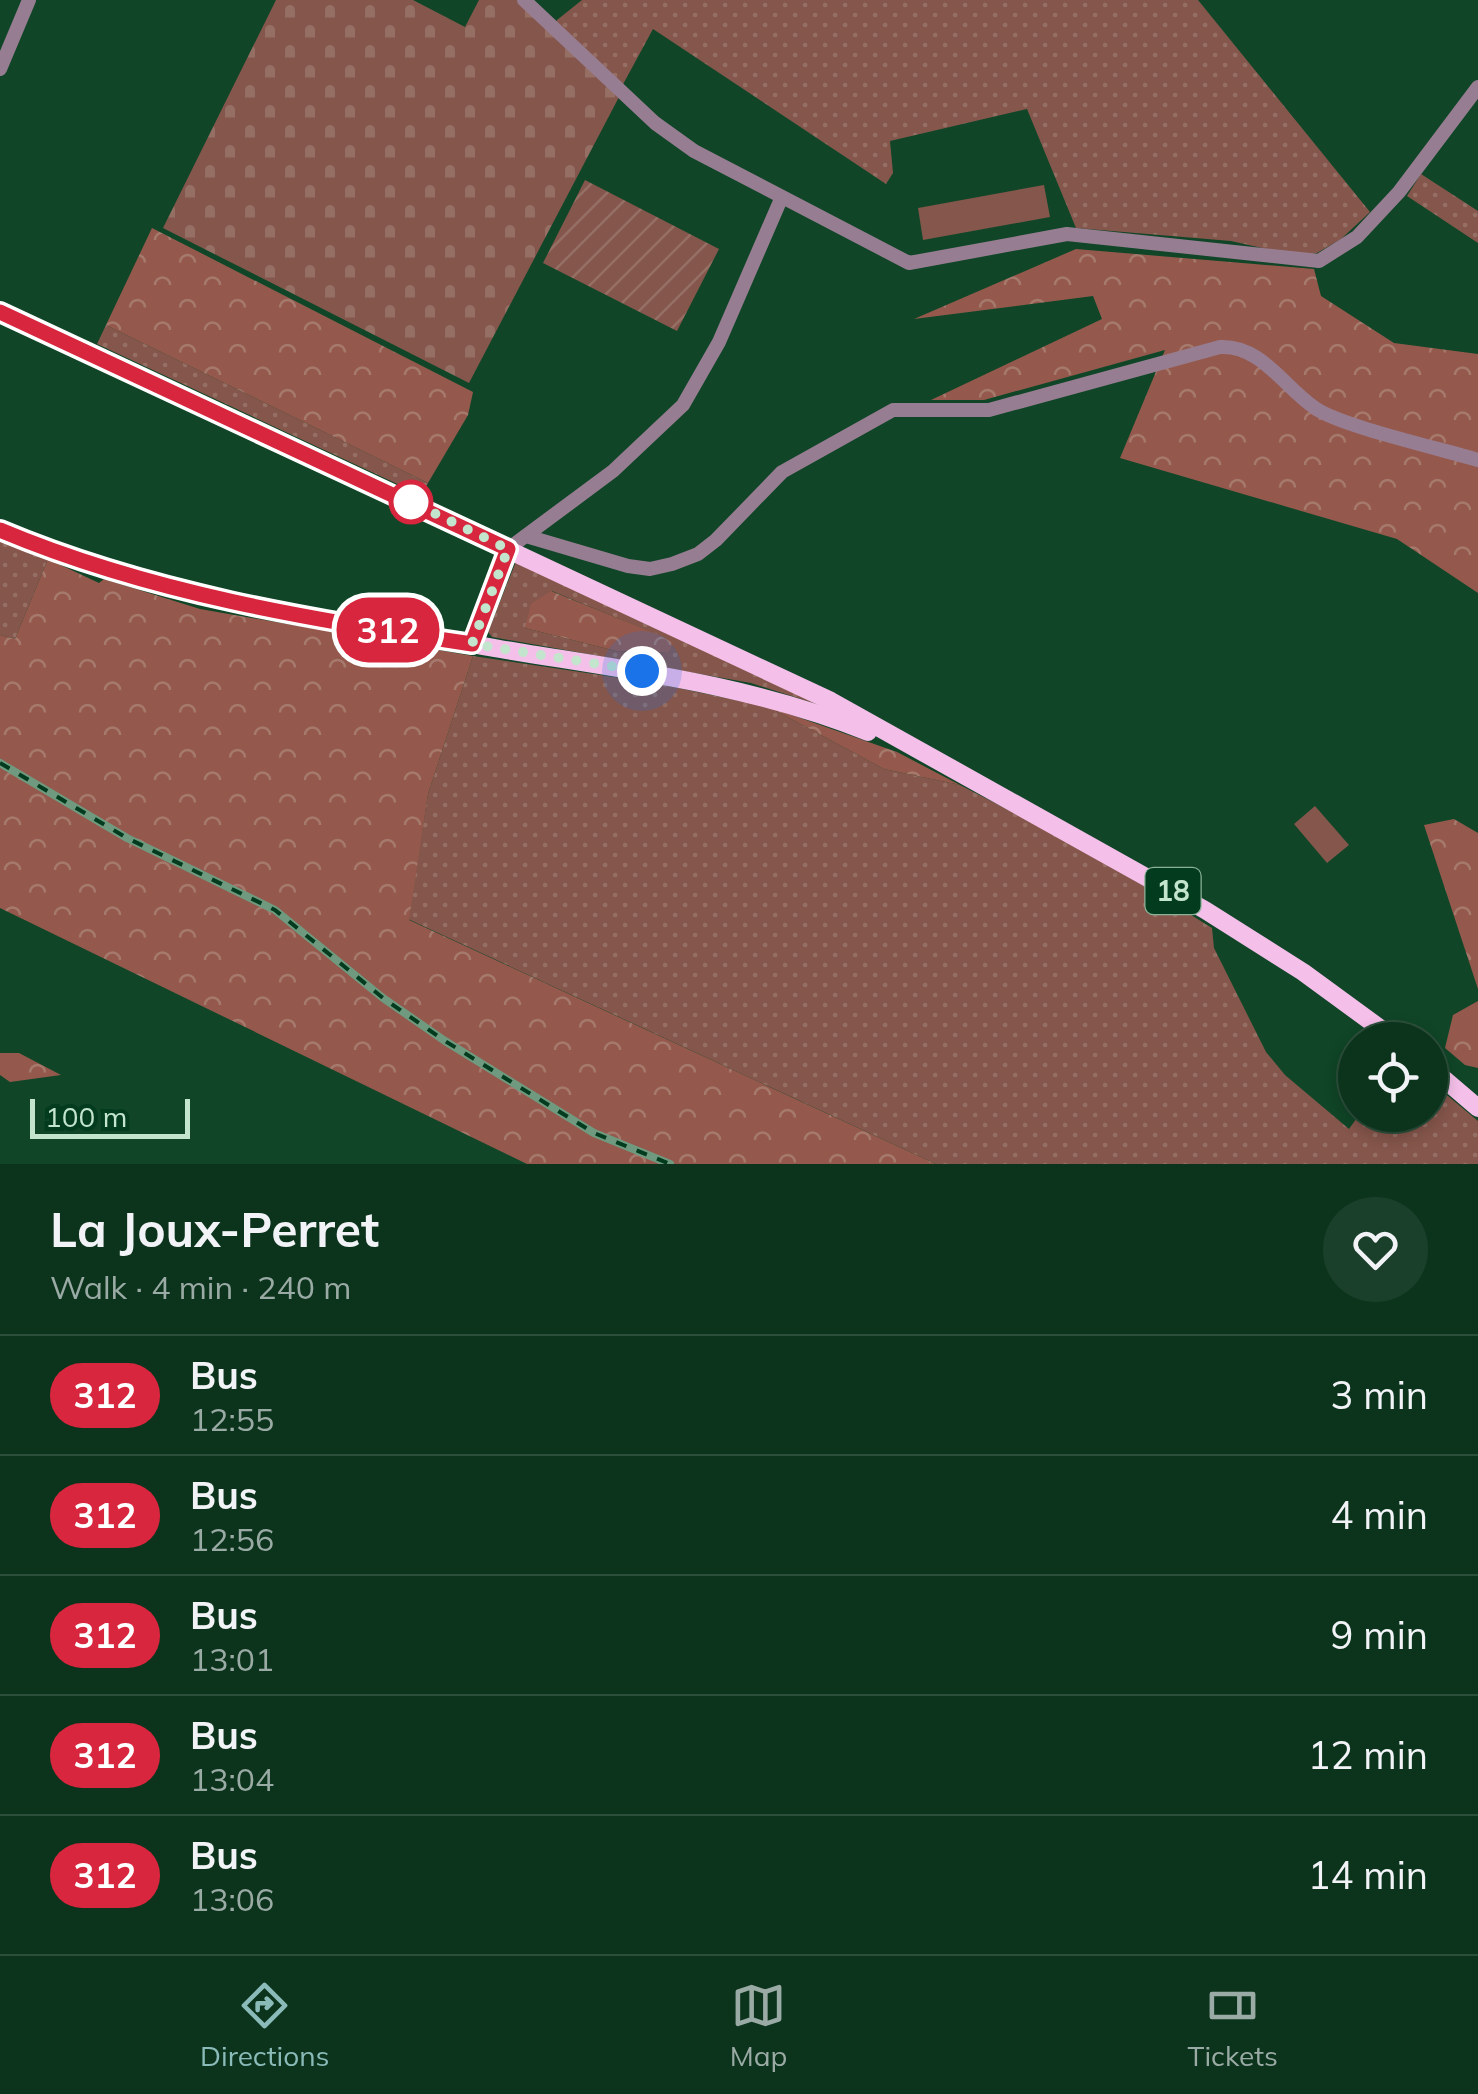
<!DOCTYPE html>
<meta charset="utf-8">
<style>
body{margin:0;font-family:Mulish,sans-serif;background:#1a3f2a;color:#f1f3f6;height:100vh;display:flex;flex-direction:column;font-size:38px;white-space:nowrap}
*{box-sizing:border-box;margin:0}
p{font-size:32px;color:#9aaaa4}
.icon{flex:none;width:55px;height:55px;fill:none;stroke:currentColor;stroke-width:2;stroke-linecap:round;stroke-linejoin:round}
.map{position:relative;height:1164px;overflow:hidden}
.panel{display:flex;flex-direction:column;background:#0c341d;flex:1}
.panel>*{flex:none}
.badge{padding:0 20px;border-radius:32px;font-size:35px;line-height:65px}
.buttons{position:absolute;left:1338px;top:1022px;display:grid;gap:20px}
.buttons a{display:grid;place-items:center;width:110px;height:110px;border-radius:50%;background:#0c341d;box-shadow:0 5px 15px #0003,0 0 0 2px #2c4f3b;font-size:50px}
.scale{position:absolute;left:30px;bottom:25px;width:160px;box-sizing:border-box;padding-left:10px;border:5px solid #c4e5cd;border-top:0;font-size:28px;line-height:35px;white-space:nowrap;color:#c4e5cd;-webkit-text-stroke:8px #023b1d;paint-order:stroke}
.you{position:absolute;width:50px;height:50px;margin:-25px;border:8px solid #fff;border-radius:50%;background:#1a73e8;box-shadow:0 0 0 15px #1a73e833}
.map>.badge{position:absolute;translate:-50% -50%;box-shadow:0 0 0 5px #fff}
.round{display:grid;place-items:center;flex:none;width:105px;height:105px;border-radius:52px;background:#1a3f2a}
.head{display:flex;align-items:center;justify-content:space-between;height:170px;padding:0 50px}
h1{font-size:48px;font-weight:700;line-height:75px}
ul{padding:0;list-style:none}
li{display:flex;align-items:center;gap:30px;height:120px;padding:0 50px;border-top:2px solid #2c4f3b}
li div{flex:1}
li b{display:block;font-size:38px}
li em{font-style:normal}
li .badge{min-width:110px;font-weight:700;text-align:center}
.dock{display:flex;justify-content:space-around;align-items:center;height:140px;border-top:2px solid #2c4f3b;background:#0c341d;font-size:28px;color:#9aaaa4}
.dock a{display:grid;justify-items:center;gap:5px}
.dock .on{color:#8bbbb9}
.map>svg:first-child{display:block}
</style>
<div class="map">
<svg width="1478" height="1164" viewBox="0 0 1478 1164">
<defs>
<pattern id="grass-dots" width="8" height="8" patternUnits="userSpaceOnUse" patternTransform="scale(2.5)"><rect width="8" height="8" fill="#85564b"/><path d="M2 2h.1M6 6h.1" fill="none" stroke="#956e64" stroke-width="1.8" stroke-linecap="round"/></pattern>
<pattern id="forest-crowns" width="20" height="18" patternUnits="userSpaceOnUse" patternTransform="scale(2.5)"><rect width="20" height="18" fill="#94594c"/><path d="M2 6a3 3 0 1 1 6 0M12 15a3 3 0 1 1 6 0" fill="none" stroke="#a6796d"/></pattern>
<pattern id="cemetery-stones" width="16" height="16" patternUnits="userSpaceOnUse" patternTransform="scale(2.5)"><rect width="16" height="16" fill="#85564b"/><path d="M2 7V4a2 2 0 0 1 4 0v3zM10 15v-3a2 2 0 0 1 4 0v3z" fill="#956e64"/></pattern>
<pattern id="garden-furrows" width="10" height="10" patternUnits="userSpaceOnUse" patternTransform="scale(2.5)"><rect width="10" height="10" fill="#85564b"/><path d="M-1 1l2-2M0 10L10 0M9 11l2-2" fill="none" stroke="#956e64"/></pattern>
</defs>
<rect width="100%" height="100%" fill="#104527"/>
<g fill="url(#grass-dots)" fill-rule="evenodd">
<path d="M582 0H1198L1370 212 1341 239 1317 253 1298 256 1231 241 1076 228 1027 109 890 141 893 173 886 184 653 29 621 88 556 26 557 20Z"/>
<path d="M1421 174 1478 211V243L1407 196Z"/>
<path d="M106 325 428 483 421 495 97 344Z"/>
<path d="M0 541 48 559 15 639 0 635Z"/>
<path d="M517 559 829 708 751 683 492 637 488 632ZM552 591 656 634 672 643 669 653 616 651 525 628Z"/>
<path d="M473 656 654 683 769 707 884 769 960 785 1084 849 1212 928 1214 948 1266 1052 1285 1075 1349 1129 1359 1115H1430V1081L1478 1121V1164H936L408 919 428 794Z"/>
</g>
<g fill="url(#forest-crowns)">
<path d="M152 228 473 392 468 415 428 483 106 325Z"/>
<path d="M1076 249 1314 269 1321 296 1394 343 1478 354V593L1397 539 1120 458 1165 350 984 400H931L1102 319 1093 296 914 319Z"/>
<path d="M48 559 99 583 104 579 200 609 473 656 428 794 409 920 936 1164H527L0 908V635L15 639Z"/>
<path d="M551 591 657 634 673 643 669 653 616 651 525 628 531 604Z"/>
<path d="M769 707 897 752 960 785 884 769Z"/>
<path d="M1454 819 1478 833V989L1424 825Z"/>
<path d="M1478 1001V1068L1465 1065 1445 1048 1453 1015Z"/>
<path d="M0 1053H19L61 1075 10 1082 0 1075Z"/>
</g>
<path fill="url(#cemetery-stones)" d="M276 0H413L465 27 479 0H518L619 97 469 383 163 228Z"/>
<path fill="url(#garden-furrows)" d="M585 180 719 249 677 331 543 263Z"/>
<g fill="#85564b">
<path d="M1044 185 1050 217 923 240 918 208Z"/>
<path d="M1315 806 1349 845 1327 863 1294 824Z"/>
</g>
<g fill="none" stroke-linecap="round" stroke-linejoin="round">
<g stroke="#977d91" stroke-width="14">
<path d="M524 0 655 123 694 151 909 263 1067 234 1319 261 1357 237 1399 192 1478 87"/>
<path d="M0 69 29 0"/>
<path d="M526 536 628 566 650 569 672 564 698 554 716 540 782 472 893 410H989L1220 347C1261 345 1283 386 1315 408 1340 426 1442 449 1478 460"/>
<path d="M472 644 508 549 613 471 683 405 719 342 781 199"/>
</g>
<g stroke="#f4bfe9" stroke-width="18">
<path d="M0 312 831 701 1205 910 1303 972 1396 1040"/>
<path d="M0 530C159 596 331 620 500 649 625 670 749 684 868 732"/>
<path d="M1430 1067 1478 1108"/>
</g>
<defs>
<path id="rail" d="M0 763 127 838 275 910 383 998 445 1041 594 1133 670 1164"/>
</defs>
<use href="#rail" stroke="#6f9a7f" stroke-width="8"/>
<use href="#rail" stroke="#023b1d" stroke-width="4" stroke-dasharray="11" stroke-linecap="butt"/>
</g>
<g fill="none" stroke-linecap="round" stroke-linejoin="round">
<defs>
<path id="line" d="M0 312 508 549 472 644C313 620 149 593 0 530"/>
</defs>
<use href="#line" stroke="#fff" stroke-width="22"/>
<use href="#line" stroke="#d7263d" stroke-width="15"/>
<path stroke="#c4e5cd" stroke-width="10" stroke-dasharray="0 18" d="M411 502 407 500 508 549 472 644 642 671"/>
</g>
<circle fill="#fff" stroke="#d7263d" stroke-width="5" cx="411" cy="502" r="20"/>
<g text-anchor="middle" stroke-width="8" stroke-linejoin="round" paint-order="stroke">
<rect fill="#023b1d" stroke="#8ab298" stroke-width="2.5" x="1145.5" y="868" width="55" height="46" rx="8"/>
<g font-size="28" font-weight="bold" fill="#c4e5cd">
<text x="1173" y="901">18</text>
</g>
</g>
</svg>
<div class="buttons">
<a><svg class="icon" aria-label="locate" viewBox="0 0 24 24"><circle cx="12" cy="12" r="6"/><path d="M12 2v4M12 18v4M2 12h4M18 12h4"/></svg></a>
</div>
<div class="scale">100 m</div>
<div class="you" style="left:642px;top:671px"></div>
<b class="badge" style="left:388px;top:630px;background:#d7263d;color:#fff">312</b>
</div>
<section class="panel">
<div class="head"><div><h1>La Joux-Perret</h1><p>Walk · 4 min · 240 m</p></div><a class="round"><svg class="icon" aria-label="heart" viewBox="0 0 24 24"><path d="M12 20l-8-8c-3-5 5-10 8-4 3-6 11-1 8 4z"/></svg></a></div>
<ul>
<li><span class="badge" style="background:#d7263d;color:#fff">312</span><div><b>Bus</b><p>12:55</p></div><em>3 min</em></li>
<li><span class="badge" style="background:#d7263d;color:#fff">312</span><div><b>Bus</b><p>12:56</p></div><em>4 min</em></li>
<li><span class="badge" style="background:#d7263d;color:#fff">312</span><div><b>Bus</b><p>13:01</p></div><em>9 min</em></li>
<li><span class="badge" style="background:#d7263d;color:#fff">312</span><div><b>Bus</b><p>13:04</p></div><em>12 min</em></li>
<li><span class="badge" style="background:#d7263d;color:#fff">312</span><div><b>Bus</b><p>13:06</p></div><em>14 min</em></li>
</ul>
</section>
<nav class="dock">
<a class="on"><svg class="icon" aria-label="directions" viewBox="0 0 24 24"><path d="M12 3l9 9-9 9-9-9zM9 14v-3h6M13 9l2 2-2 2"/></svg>Directions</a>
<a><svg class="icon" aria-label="map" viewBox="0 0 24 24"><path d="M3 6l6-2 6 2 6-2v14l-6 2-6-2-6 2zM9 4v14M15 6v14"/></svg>Map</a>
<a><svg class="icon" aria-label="tickets" viewBox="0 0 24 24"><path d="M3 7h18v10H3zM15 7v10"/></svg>Tickets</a>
</nav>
